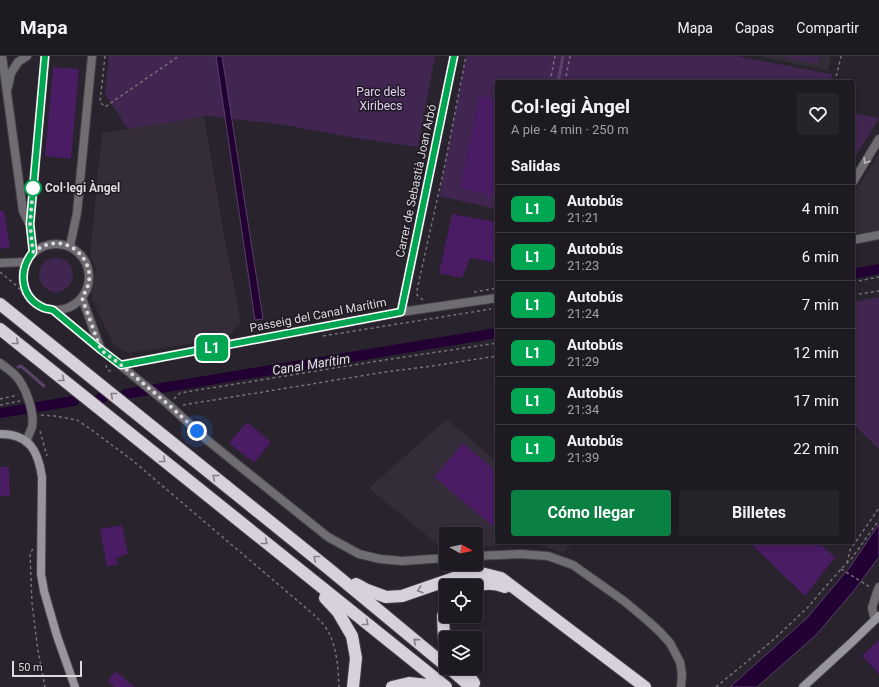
<!DOCTYPE html>
<html lang="es">
<meta charset="utf-8">
<style>
body{margin:0;font-family:Roboto,sans-serif;background:#26232a;color:#f1f3f6;height:100vh;display:flex;flex-direction:column;font-size:15px;white-space:nowrap}
*{box-sizing:border-box;margin:0}
p{font-size:13px;color:#a1a1a5}
.icon{flex:none;width:22px;height:22px;fill:none;stroke:currentColor;stroke-width:2;stroke-linecap:round;stroke-linejoin:round}
.map{position:relative;flex:1;overflow:hidden}
.drawer{position:absolute;left:495px;top:24px;width:360px;height:464px;display:flex;flex-direction:column;background:#1e1a21;border-radius:4px;box-shadow:0 2px 6px #0003,0 0 0 1px #3c383f}
.drawer>*{flex:none}
.badge{padding:0 8px;border-radius:6px;font-size:14px;line-height:26px}
.needle{width:26px;rotate:98deg}
.tools{position:absolute;left:439px;top:471px;display:grid;gap:8px}
.tools a{display:grid;place-items:center;width:44px;height:44px;border-radius:4px;background:#1e1a21;box-shadow:0 2px 6px #0003,0 0 0 1px #3c383f;font-size:20px}
.scale{position:absolute;left:12px;bottom:10px;width:70px;box-sizing:border-box;padding-left:4px;border:2px solid #dcd9df;border-top:0;font-size:11px;line-height:14px;white-space:nowrap;color:#dcd9df;-webkit-text-stroke:3px #1f1a22;paint-order:stroke}
.you{position:absolute;width:20px;height:20px;margin:-10px;border:3px solid #fff;border-radius:50%;background:#1a73e8;box-shadow:0 0 0 6px #1a73e833}
.map>.badge{position:absolute;translate:-50% -50%;box-shadow:0 0 0 2px #fff}
h2{padding:0 16px;font-size:15px;line-height:36px}
.round{display:grid;place-items:center;flex:none;width:42px;height:42px;border-radius:4px;background:#26232a}
.overview{display:flex;align-items:center;justify-content:space-between;height:68px;padding:0 16px}
h1{font-size:19px;font-weight:700;line-height:30px}
.button{display:flex;gap:8px;margin-top:auto;padding:8px 16px}
.button a{flex:1;height:46px;border-radius:4px;background:#0b8043;color:#fff;font-size:16px;font-weight:700;line-height:46px;text-align:center}
.button a+a{background:#26232a;color:#f1f3f6}
ul{padding:0;list-style:none}
li{display:flex;align-items:center;gap:12px;height:48px;padding:0 16px;border-top:1px solid #3c383f}
li div{flex:1}
li b{display:block;font-size:15px}
li em{font-style:normal}
li .badge{min-width:44px;font-weight:700;text-align:center}
header{display:flex;align-items:center;gap:24px;box-sizing:border-box;height:56px;padding:0 20px;background:#1e1a21;border-bottom:1px solid #3c383f}
header strong{font-size:19px}
nav{display:flex;gap:22px;margin-inline-start:auto;font-size:14px}
.map>svg:first-child{display:block}
</style>
<header>
<strong>Mapa</strong>
<nav><a>Mapa</a><a>Capas</a><a>Compartir</a></nav>
</header>
<div class="map">
<svg width="879" height="631" viewBox="0 0 879 631">
<rect width="100%" height="100%" fill="#28232c"/>
<g fill="#342d39">
<path d="M759 0H831L828 15Z"/>
<path d="M204 60 224 179 241 267 236 271 228 282 129 297 121 294 113 287 92 244V235L94 225 96 214 90 199 102 77Z"/>
<path d="M879 97V174L853 178V139Z"/>
<path d="M447 363 497 406V486H573L564 497 533 487 476 491V478H446V493L444 494 369 432Z"/>
</g>
<g fill="#412652">
<path d="M109 0H435L418 91 355 82 279 68 207 60 128 73 105 38Z"/>
<path d="M466 0H736L832 18 831 26H497V153L439 140Z"/>
<path d="M781 0H819L817 8Z"/>
<path d="M853 57 879 62 853 105Z"/>
<circle cx="56" cy="219" r="17"/>
<path d="M879 241V393L853 368V246Z"/>
</g>
<g fill="#220034" stroke="#5a4167">
<path d="M216 0H222L263 263 255 264Z"/>
<path d="M879 468V501L852 537 816 579 757 631H730L807 562 850 511Z"/>
</g>
<g fill="none" stroke-linecap="round" stroke-linejoin="round">
<g stroke="#5a4167" stroke-width="3">
<path d="M558 26 563 0"/>
<path d="M18 311 21 310 44 330"/>
</g>
<g stroke="#220034" stroke-width="10">
<path d="M853 218 879 213"/>
<path d="M125 338 497 277"/>
<path d="M100 342H103"/>
<path d="M0 357 74 345"/>
</g>
</g>
<g fill="#491c63">
<path d="M53 11 79 13 71 103 45 100Z"/>
<path d="M479 40 497 43V140L460 132Z"/>
<path d="M0 155H4L10 191 0 193Z"/>
<path d="M452 158 497 166V207L470 202 462 222 439 217Z"/>
<path d="M247 366 271 386 254 407 229 387Z"/>
<path d="M463 387 497 416V474L434 421Z"/>
<path d="M0 411H9L10 440H0Z"/>
<path d="M122 469 128 498 116 502 118 508 107 511 100 473Z"/>
<path d="M749 486H818L835 501 805 540Z"/>
<path d="M879 584V618L862 600Z"/>
<path d="M115 615 135 631H114L108 625Z"/>
</g>
<g fill="none" stroke-linecap="round" stroke-linejoin="round">
<defs>
<g id="street">
<path d="M2 0 23 155 29 167"/>
<path d="M8 31 11 17 18 6 27 0"/>
<path d="M853 126 879 83"/>
<path d="M853 184 879 179"/>
<circle cx="56" cy="221" r="33"/>
<path d="M70 190 77 157 92 0"/>
<path d="M33 196 30 168 45 0"/>
<path d="M0 207 26 206"/>
<path d="M82 242 101 294"/>
<path d="M53 254 169 349 207 384 328 481 359 498 380 503 402 505 446 502"/>
<path d="M401 256 454 0"/>
<path d="M0 307C5 311 10 314 15 319 25 329 35 356 32 371 30 376 28 381 26 386"/>
<path d="M121 309 401 256 497 242"/>
<path d="M476 500 520 498 548 500 573 509 624 545 648 565 660 576 670 587 680 606 682 618 681 631"/>
<path d="M875 564 872 552 877 536 879 531"/>
</g>
<g id="secondary">
<path d="M0 378C29 378 38 394 42 421L41 518 44 535 57 580 75 631"/>
<path d="M803 631 851 587 879 560"/>
</g>
<g id="highway">
<path d="M0 248 329 513 446 610"/>
<path d="M0 273 446 631"/>
<path d="M356 528 367 534 386 541 402 540 457 521 481 517 501 522 645 631"/>
<path d="M475 530C485 527 496 527 505 531"/>
<path d="M325 542 338 556 352 580 356 602 353 631"/>
<path d="M446 554 443 560 444 582 446 586"/>
<path d="M449 612 471 631"/>
<path d="M463 612 474 627"/>
<path d="M392 631 409 627 427 629 431 631"/>
</g>
</defs>
<use href="#street" stroke="#454049" stroke-width="10"/>
<use href="#secondary" stroke="#454049" stroke-width="10"/>
<use href="#highway" stroke="#454049" stroke-width="14"/>
<g stroke="#76727a" stroke-width="1.5" stroke-dasharray="3 3" stroke-linecap="butt">
<path d="M105 0 100 46 105 51 179 0"/>
<path d="M550 26 555 0"/>
<path d="M565 26 570 0"/>
<path d="M835 26 841 0"/>
<path d="M0 216 18 231 27 244 35 251 45 256"/>
<path d="M853 226 879 221"/>
<path d="M474 236 497 232"/>
<path d="M853 239 879 235"/>
<path d="M423 244 417 239V234L444 113 466 0"/>
<path d="M323 280 491 253"/>
<path d="M106 309 107 314 111 315H114"/>
<path d="M0 343 18 339"/>
<path d="M174 343 180 337 378 305 497 287"/>
<path d="M0 349 20 345"/>
<path d="M183 349 385 316 432 310 497 300"/>
<path d="M41 359 55 360 77 364 89 372 132 404 313 558C317 562 323 567 326 572 337 589 338 611 339 631"/>
<path d="M40 375 47 400"/>
<path d="M33 493 30 497 32 547 38 595 45 631"/>
<path d="M847 507 850 494 879 452"/>
<path d="M841 513 870 531"/>
<path d="M716 631 772 585 807 552 841 513 852 502 879 464"/>
</g>
<use href="#street" stroke="#6f6d71" stroke-width="8"/>
<use href="#secondary" stroke="#99959c" stroke-width="8"/>
<use href="#highway" stroke="#d7d1dc" stroke-width="12"/>
</g>
<defs><path id="oneway-chevron" d="M-2-3.5L2.5 0L-2 3.5" fill="none" stroke-width="1.6" stroke-linecap="round" stroke-linejoin="round"/></defs>
<use stroke="#bbb9be" href="#oneway-chevron" transform="translate(866 105) rotate(122)"/>
<g stroke="#847f88">
<use href="#oneway-chevron" transform="translate(16 286) rotate(39)"/>
<use href="#oneway-chevron" transform="translate(62 323) rotate(39)"/>
<use href="#oneway-chevron" transform="translate(113 339) rotate(-141)"/>
<use href="#oneway-chevron" transform="translate(163 404) rotate(39)"/>
<use href="#oneway-chevron" transform="translate(215 421) rotate(-141)"/>
<use href="#oneway-chevron" transform="translate(265 486) rotate(39)"/>
<use href="#oneway-chevron" transform="translate(316 502) rotate(-141)"/>
<use href="#oneway-chevron" transform="translate(420 534) rotate(161)"/>
<use href="#oneway-chevron" transform="translate(366 567) rotate(39)"/>
<use href="#oneway-chevron" transform="translate(416 585) rotate(-140)"/>
</g>
<g fill="none" stroke-linecap="round" stroke-linejoin="round">
<defs>
<path id="line" d="M45 0 30 168 33 196C18 214 20 242 44 252 46 253 50 253 53 254L101 294 121 309 401 256 454 0"/>
</defs>
<use href="#line" stroke="#fff" stroke-width="9"/>
<use href="#line" stroke="#00a651" stroke-width="6"/>
<path stroke="#dcd9df" stroke-width="4" stroke-dasharray="0 7.2" d="M33 132 30 168 33 196C38 193 43 189 50 188 71 183 92 203 89 225 88 232 85 236 82 242L101 294 121 309 169 349 197 375"/>
</g>
<circle fill="#fff" stroke="#00a651" stroke-width="2" cx="33" cy="132" r="8"/>
<g text-anchor="middle" stroke-width="3" stroke-linejoin="round" paint-order="stroke">
<g font-size="12" fill="#e4cdf6" stroke="#1f1a22">
<text x="381" y="40">Parc dels<tspan x="381" dy="14">Xiribecs</tspan></text>
</g>
<g font-size="12" fill="#dcd9df" stroke="#1f1a22">
<text transform="translate(416 125) rotate(-78)" y="4">Carrer de Sebastià Joan Arbó</text>
<text transform="translate(318 259) rotate(-11)" y="4">Passeig del Canal Marítim</text>
</g>
<g font-size="12" font-weight="bold" fill="#dcd9df" stroke="#1f1a22" text-anchor="start">
<text x="45" y="136">Col·legi Àngel</text>
</g>
<g font-size="13" font-style="italic" fill="#e7dbf0" stroke="#1f1a22">
<text transform="translate(311 308) rotate(-9)" y="5">Canal Marítim</text>
</g>
</g>
</svg>
<div class="tools">
<a><svg class="needle" viewBox="-14 -14 28 28"><path d="M0-13l5 13h-10z" fill="#e53935"/><path d="M0 13l5-13h-10z" fill="#a1a1a5"/></svg></a>
<a><svg class="icon" aria-label="locate" viewBox="0 0 24 24"><circle cx="12" cy="12" r="6"/><path d="M12 2v4M12 18v4M2 12h4M18 12h4"/></svg></a>
<a><svg class="icon" aria-label="layers" viewBox="0 0 24 24"><path d="M12 4l9 5-9 5-9-5zM3 14l9 5 9-5"/></svg></a>
</div>
<div class="scale">50 m</div>
<div class="you" style="left:197px;top:375px"></div>
<b class="badge" style="left:212px;top:292px;background:#00a651;color:#fff">L1</b>
<section class="drawer">
<div class="overview"><div><h1>Col·legi Àngel</h1><p>A pie · 4 min · 250 m</p></div><a class="round"><svg class="icon" aria-label="heart" viewBox="0 0 24 24"><path d="M12 20l-8-8c-3-5 5-10 8-4 3-6 11-1 8 4z"/></svg></a></div>
<h2>Salidas</h2>
<ul>
<li><span class="badge" style="background:#00a651;color:#fff">L1</span><div><b>Autobús</b><p>21:21</p></div><em>4 min</em></li>
<li><span class="badge" style="background:#00a651;color:#fff">L1</span><div><b>Autobús</b><p>21:23</p></div><em>6 min</em></li>
<li><span class="badge" style="background:#00a651;color:#fff">L1</span><div><b>Autobús</b><p>21:24</p></div><em>7 min</em></li>
<li><span class="badge" style="background:#00a651;color:#fff">L1</span><div><b>Autobús</b><p>21:29</p></div><em>12 min</em></li>
<li><span class="badge" style="background:#00a651;color:#fff">L1</span><div><b>Autobús</b><p>21:34</p></div><em>17 min</em></li>
<li><span class="badge" style="background:#00a651;color:#fff">L1</span><div><b>Autobús</b><p>21:39</p></div><em>22 min</em></li>
</ul>
<div class="button"><a>Cómo llegar</a><a>Billetes</a></div>
</section>
</div>
